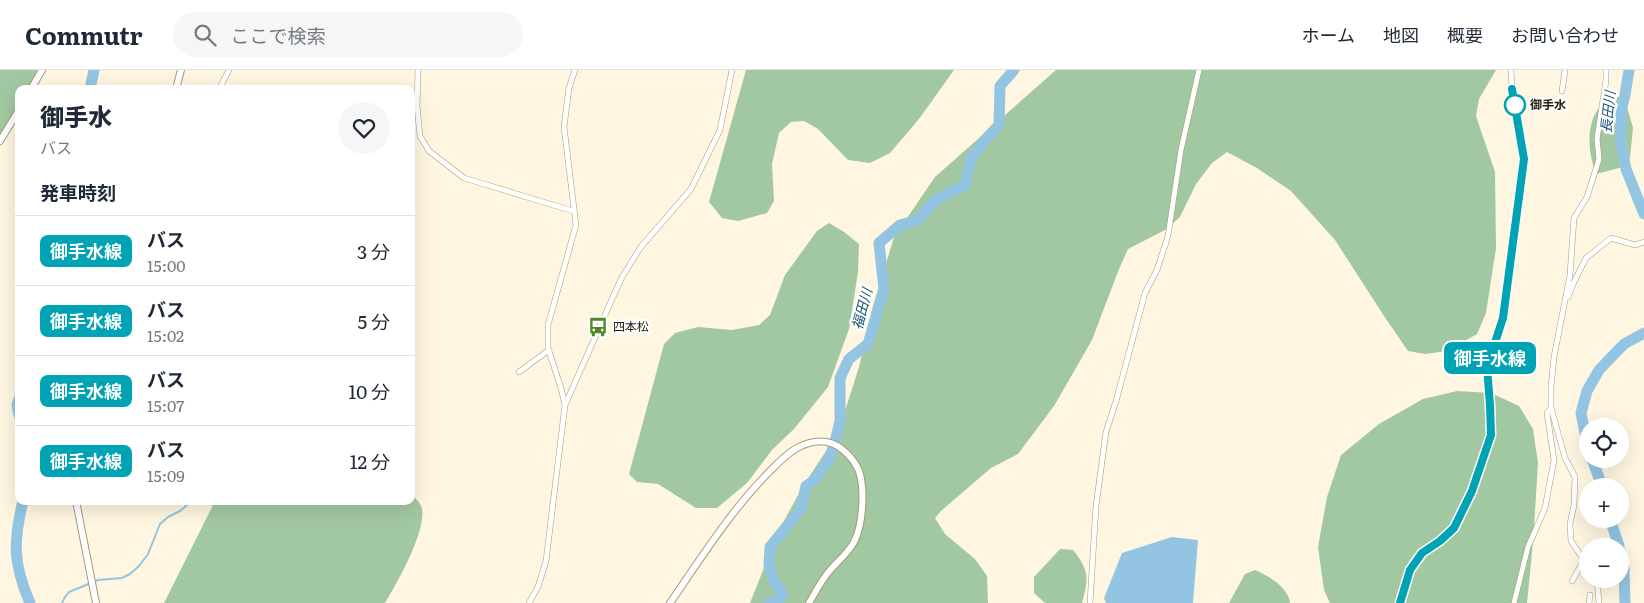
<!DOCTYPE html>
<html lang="ja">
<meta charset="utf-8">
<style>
body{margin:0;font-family:Literata,"Noto Sans JP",serif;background:#f6f6f7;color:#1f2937;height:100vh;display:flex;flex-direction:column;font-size:19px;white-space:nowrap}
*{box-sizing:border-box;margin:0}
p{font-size:16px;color:#747a83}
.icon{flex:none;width:28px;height:28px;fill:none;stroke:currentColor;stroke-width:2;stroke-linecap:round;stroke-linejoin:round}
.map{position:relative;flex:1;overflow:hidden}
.drawer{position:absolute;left:15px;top:15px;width:400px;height:420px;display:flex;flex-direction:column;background:#fff;border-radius:10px;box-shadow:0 5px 20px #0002}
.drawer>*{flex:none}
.badge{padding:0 10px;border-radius:8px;font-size:18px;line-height:32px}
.buttons{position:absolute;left:1579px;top:348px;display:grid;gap:10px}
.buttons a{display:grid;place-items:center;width:50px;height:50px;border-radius:50%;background:#fff;box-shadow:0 5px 20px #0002;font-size:25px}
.map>.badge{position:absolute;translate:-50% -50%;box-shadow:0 0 0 2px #fff}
h2{padding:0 25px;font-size:19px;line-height:45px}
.round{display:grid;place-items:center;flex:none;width:52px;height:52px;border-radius:26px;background:#f6f6f7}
.headline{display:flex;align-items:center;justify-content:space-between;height:85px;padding:0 25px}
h1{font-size:24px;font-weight:800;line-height:38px}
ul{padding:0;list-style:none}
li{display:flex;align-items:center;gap:15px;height:70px;padding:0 25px;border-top:1px solid #e0e1e3}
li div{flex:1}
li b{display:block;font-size:19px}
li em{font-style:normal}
li .badge{min-width:55px;font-weight:700;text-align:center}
header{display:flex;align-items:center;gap:30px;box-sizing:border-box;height:70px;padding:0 25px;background:#fff;border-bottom:1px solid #e0e1e3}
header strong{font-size:24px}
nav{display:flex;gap:28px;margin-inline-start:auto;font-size:18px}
.search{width:350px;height:45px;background:#f6f6f7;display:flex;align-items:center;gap:12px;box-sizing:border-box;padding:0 18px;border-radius:28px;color:#747a83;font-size:19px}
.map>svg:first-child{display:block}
</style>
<header>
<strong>Commutr</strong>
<div class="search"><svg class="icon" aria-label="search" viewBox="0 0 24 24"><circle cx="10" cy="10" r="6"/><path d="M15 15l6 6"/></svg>ここで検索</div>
<nav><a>ホーム</a><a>地図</a><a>概要</a><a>お問い合わせ</a></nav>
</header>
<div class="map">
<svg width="1644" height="533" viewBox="0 0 1644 533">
<rect width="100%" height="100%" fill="#fef6e0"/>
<g fill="#a2c8a2">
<path d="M0 0H44L32 19H19V38L0 67Z"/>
<path d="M746 0H954L919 49 890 83 870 93 848 90 818 59 804 51 791 52 779 63 772 94 774 131 767 143 738 151 722 148 709 132Z"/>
<path d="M1056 0H1496L1479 29 1476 46 1495 102 1496 178 1486 243 1477 264 1447 281 1425 284 1408 281 1384 246 1335 170 1291 121 1257 98 1227 82 1212 93 1196 114 1180 147 1165 160 1128 179 1119 199 1092 270 1054 336 1018 384 991 398 941 441 935 448 945 464 975 489 987 506 988 533H750L779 460 803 416 838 363 859 297 872 240 894 167 935 107Z"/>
<path d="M1614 24 1626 33 1633 58 1630 88 1619 98 1596 104C1588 82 1585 54 1601 35 1605 31 1610 28 1614 24Z"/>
<path d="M829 153 844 162 859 174 858 202 849 259 828 317 794 359 772 380 747 413 717 438H696L658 414 637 412 629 404 664 274 675 263 698 257 732 260 759 255 770 245 785 205 817 161Z"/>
<path d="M1457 321 1491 323 1519 336 1533 359 1538 393 1533 473 1527 533H1330L1324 520 1318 477 1327 427 1341 385 1379 354 1423 329Z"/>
<path d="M411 423C415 428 421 433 422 439 426 462 397 513 385 533H164L215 431H411Z"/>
<path d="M1060 479 1073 480C1089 500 1089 508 1082 533H1045L1034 523V507Z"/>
<path d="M1255 500C1269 506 1288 517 1290 533H1229L1245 504Z"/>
</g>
<path fill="#93c5e2" d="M1172 467 1198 470 1193 533H1106L1104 528 1122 483Z"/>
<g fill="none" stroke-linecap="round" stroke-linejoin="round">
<path stroke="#93c5e2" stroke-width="2" d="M62 533 65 527 69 522 98 510 122 508 130 504 139 496 148 484 160 454 168 447 180 441 192 431"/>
<g stroke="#93c5e2" stroke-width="11">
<path d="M1629 0 1625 25 1621 40V76L1626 99 1644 144"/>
<path d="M90 19 94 0"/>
<path d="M19 329 17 335 19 345"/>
<path d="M1588 378 1581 343 1587 321 1599 300 1624 274 1644 263"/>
<path d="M1592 389 1602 416"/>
<path d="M23 431C13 472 13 494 30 533"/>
<path d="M1610 449 1619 476"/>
<path d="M1620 481 1624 499 1625 533"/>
<path d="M768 533 778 531 783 525 772 507 769 496 770 477 801 439 806 416 815 410 829 389 835 372 840 351V308L849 289 868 274 884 219 879 173 900 155 918 150 936 130 965 115 971 89 984 71 999 55 1000 16 1014 0"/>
</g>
<defs>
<g id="minor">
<path d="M418 0 417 36 420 66 429 81 464 108 573 141"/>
<path d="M219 19 229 0"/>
<path d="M1562 21 1565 0"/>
<path d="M1568 227 1574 212 1586 188 1611 168 1635 175 1644 172"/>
<path d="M519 302 549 280"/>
<path d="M565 335 561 318 548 278V255L576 155 564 57 569 18 575 0"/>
<path d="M1588 496 1571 471 1570 454 1574 435 1575 407 1565 388 1551 338V317L1554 287 1570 205 1574 148 1587 127 1599 89 1597 69 1606 10V0"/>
<path d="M1597 509 1599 533"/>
<path d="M1572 511 1584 490"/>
<path d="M529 533 538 517 546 491 565 335 621 209 640 178 691 119 720 60 732 0"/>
<path d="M1090 533 1096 436 1106 362 1116 331 1145 223 1157 200 1168 166 1181 80 1199 0"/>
<path d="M1400 533 1410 500 1422 483 1440 471 1454 458 1471 421 1491 365V335L1487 297 1503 248 1524 89 1512 19 1511 0"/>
<path d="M1514 533 1528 477 1545 438 1554 390 1547 343 1551 338"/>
<path d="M1589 533 1590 525"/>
</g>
<g id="tertiary">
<path d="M31 19 42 0"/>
<path d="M176 19 181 0"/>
<path d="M0 71 19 40"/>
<path d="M76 431 96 533"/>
<path d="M670 533C701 488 730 442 768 403 777 394 786 384 797 378 812 370 829 368 843 380 849 385 856 394 859 401 865 420 863 455 854 472 848 484 835 493 827 504 820 513 815 523 809 533"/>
</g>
</defs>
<use href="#minor" stroke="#a79a78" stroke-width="6"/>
<use href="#tertiary" stroke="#a79a78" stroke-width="8"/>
<use href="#minor" stroke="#fff" stroke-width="5"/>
<use href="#tertiary" stroke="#fff" stroke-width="6"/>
</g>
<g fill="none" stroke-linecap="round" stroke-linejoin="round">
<defs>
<path id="line" d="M1400 533 1410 500 1422 483 1440 471 1454 458 1472 421 1491 365 1490 335 1487 297 1503 248 1524 89 1512 19"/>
</defs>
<use href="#line" stroke="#fff" stroke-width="11"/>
<use href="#line" stroke="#00a3b4" stroke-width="8"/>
</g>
<defs>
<symbol id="bus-bare" viewBox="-9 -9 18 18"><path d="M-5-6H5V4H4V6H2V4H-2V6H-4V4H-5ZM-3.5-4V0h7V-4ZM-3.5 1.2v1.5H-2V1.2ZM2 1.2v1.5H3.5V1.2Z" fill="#4b8929" stroke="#fff" stroke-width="2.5" paint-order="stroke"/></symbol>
</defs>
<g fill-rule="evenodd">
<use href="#bus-bare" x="584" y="243" width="28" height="28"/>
</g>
<circle fill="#fff" stroke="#00a3b4" stroke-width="2.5" cx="1515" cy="35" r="10"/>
<g text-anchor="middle" stroke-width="5" stroke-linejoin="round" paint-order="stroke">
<g font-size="12" font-weight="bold" fill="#252013" stroke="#fff" text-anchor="start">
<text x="1530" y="39">御手水</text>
</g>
<g font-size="12" fill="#252013" stroke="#fff" text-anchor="start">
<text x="613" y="261">四本松</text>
</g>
<g font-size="14" font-style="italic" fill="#1d5876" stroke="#fff">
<text transform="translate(1608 42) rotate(-84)" y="5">長田川</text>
<text transform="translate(862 239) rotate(-75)" y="5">福田川</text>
</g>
</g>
</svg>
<div class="buttons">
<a><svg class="icon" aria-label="locate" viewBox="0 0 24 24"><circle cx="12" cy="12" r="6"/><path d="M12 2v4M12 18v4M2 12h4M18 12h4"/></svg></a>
<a>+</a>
<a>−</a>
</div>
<b class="badge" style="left:1490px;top:288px;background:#00a3b4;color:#fff">御手水線</b>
<section class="drawer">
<div class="headline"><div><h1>御手水</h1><p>バス</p></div><a class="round"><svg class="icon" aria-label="heart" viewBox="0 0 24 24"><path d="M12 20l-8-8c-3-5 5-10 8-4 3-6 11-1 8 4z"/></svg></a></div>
<h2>発車時刻</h2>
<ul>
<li><span class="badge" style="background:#00a3b4;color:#fff">御手水線</span><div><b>バス</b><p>15:00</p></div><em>3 分</em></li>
<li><span class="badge" style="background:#00a3b4;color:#fff">御手水線</span><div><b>バス</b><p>15:02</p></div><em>5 分</em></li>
<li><span class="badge" style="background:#00a3b4;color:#fff">御手水線</span><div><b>バス</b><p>15:07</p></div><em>10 分</em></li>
<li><span class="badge" style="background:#00a3b4;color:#fff">御手水線</span><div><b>バス</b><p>15:09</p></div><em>12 分</em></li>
</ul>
</section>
</div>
